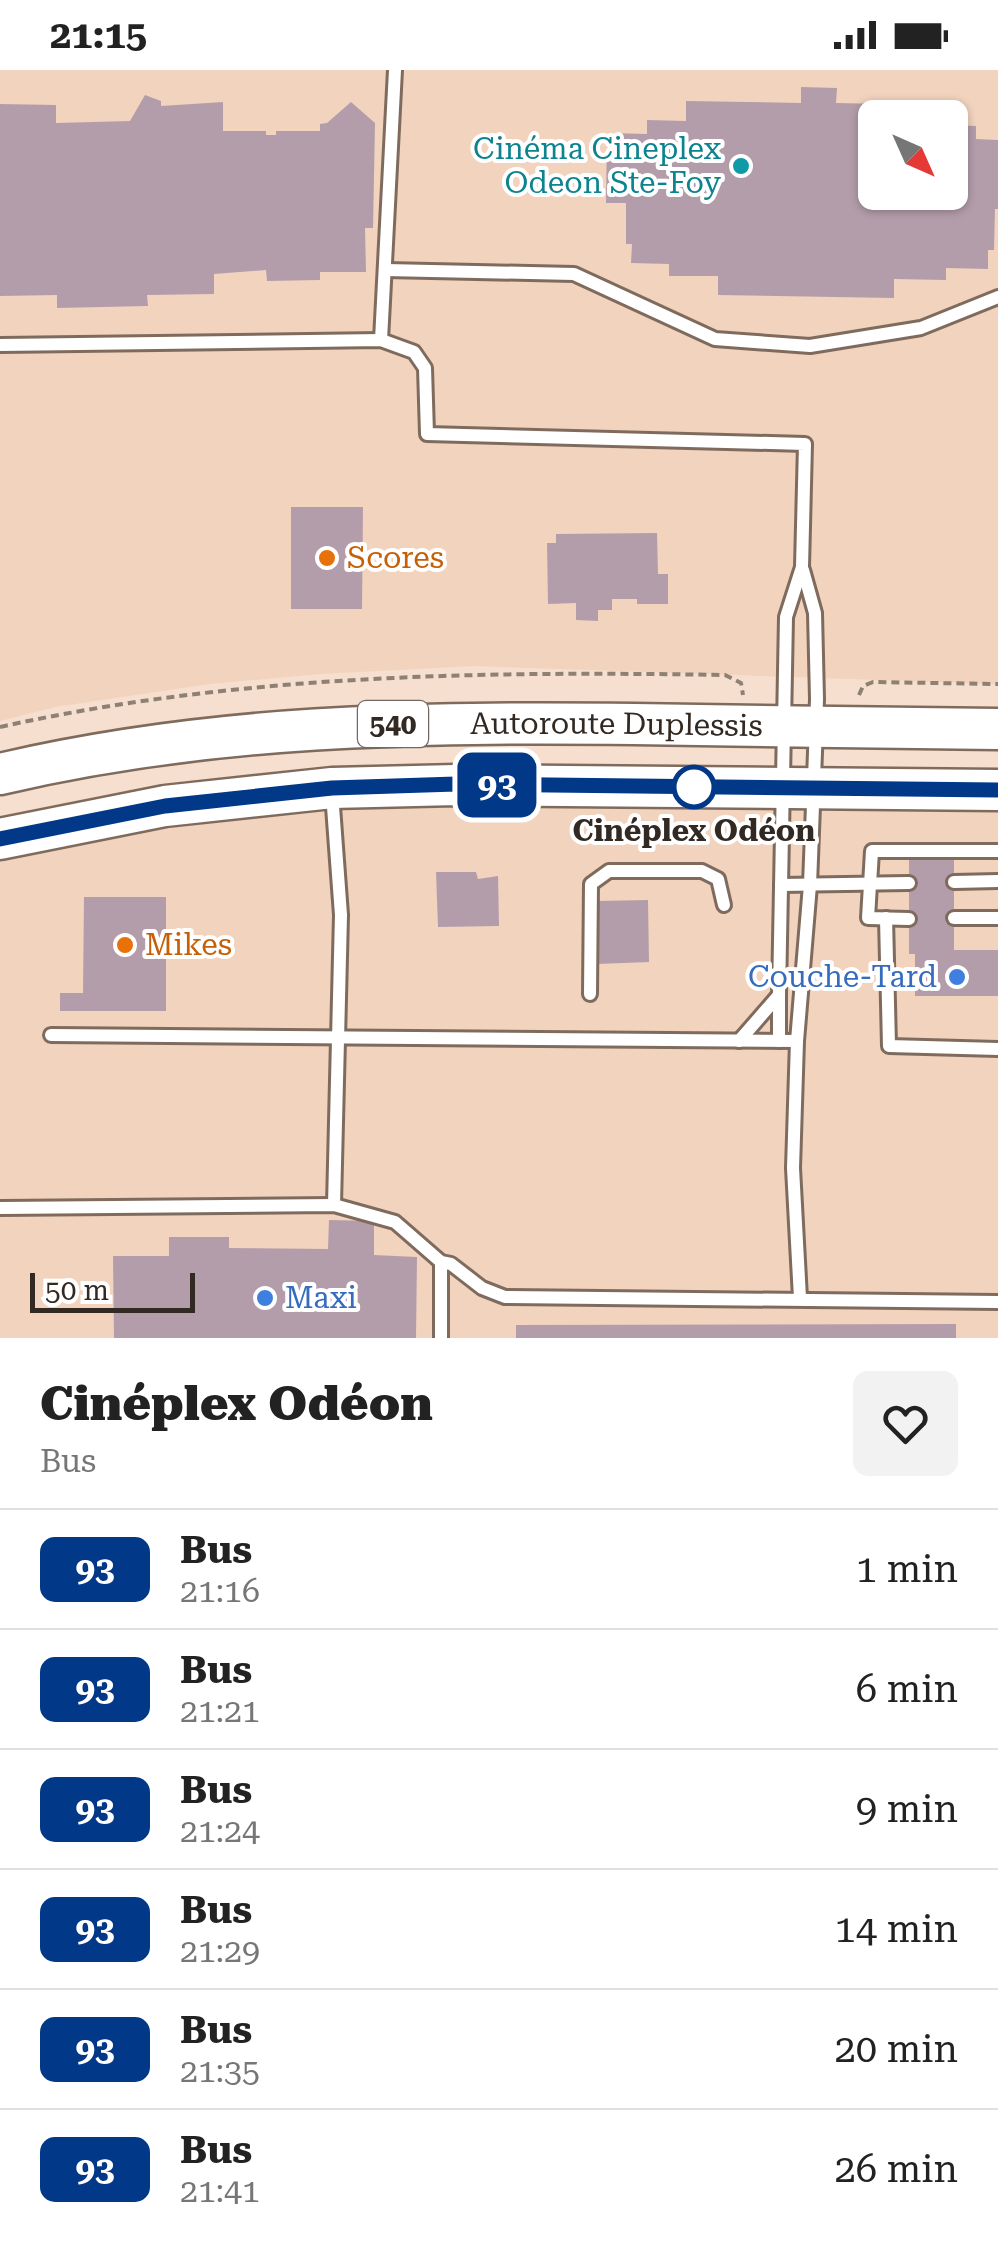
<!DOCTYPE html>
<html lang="fr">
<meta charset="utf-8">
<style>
body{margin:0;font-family:"Roboto Serif",serif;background:#f2f2f2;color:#222;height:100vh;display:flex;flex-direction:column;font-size:38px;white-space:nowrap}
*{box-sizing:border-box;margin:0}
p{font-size:32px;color:#767676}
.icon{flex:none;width:55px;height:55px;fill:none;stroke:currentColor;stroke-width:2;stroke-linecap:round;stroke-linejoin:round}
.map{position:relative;height:1268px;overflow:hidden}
.panel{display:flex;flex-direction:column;background:#fff;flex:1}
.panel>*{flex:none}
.badge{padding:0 20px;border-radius:15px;font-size:35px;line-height:65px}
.needle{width:65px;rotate:135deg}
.buttons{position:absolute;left:858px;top:30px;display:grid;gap:20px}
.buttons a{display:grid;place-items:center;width:110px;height:110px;border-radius:15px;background:#fff;box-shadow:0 2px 8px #0004;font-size:50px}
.scale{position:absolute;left:30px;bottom:25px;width:165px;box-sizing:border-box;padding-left:10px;border:5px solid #322923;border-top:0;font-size:28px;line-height:35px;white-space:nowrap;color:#322923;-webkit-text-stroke:8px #fff;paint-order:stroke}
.map>.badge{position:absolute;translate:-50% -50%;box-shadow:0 0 0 5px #fff}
.round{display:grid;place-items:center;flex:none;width:105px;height:105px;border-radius:15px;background:#f2f2f2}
.overview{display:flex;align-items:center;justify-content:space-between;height:170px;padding:0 40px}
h1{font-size:48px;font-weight:800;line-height:75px}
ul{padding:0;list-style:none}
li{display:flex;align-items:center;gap:30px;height:120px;padding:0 40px;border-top:2px solid #e0e0e0}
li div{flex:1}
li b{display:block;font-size:38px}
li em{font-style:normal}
li .badge{min-width:110px;font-weight:700;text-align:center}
.status{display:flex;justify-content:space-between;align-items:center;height:70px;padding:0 50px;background:#fff;direction:ltr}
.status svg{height:28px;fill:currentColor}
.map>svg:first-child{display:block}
</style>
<div class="status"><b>21:15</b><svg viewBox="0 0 49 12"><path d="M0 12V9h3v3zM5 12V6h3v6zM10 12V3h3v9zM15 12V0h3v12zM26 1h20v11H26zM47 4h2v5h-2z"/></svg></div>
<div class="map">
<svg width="998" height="1268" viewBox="0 0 998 1268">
<rect width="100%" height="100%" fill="#f6dfce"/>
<g fill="#f1d3be" fill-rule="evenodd">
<path d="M0 0H998V614L474 596 320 604 209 614 55 637 0 651ZM875 48H950V122H875Z"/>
<path d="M998 720V1268H0V769L165 736Z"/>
</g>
<g fill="#b49dab">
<path d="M801 17 837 18 836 33 935 35V48H875V122H950V55L976 56V69L998 70V139H995L994 180H988V199L946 198V210L894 209V228L718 225V206H669V194L631 193 632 174H626V133H606L607 63 647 64V50L686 51V31L801 33Z"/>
<path d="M145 25 161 31V36L223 32V61H266V65H276V61H320V54L327 53 351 32 375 53 373 158H365L366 202H320V210L267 211 266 200 214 204V224L147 225 148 236 57 238V225L0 226V34L56 35V53L130 51Z"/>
<path d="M291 437H363L362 539H291Z"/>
<path d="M657 463 658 504H668V534H637V529H612V540H598V551L576 550V533L548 534 547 473H556V464Z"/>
<path d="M909 789H954V880H998V926H915V884H909Z"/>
<path d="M436 802H476L478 809 498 806 499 856 438 857Z"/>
<path d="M84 827H166V941H60V923H83Z"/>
<path d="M648 830 649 892 597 894V831Z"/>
<path d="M329 1150 374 1151V1185L417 1187 416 1268H114L113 1186H169V1167H229V1178L328 1179Z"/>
<path d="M956 1254V1268H516V1255Z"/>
</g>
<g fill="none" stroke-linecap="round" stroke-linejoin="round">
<defs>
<g id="service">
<path d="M386 200 574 204 715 269 810 276 921 258 998 227"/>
<path d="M381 270 395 0"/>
<path d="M0 275 381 270 414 282 425 298 427 364 805 374 802 497 786 547 779 925 739 971"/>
<path d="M332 723 341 845 334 1135"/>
<path d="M954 812 998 811"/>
<path d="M781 815 909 813"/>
<path d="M886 848 889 976 998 979"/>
<path d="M954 848H998"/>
<path d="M909 849 868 848 872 781H998"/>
<path d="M590 924 591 814 609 801H702L718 809 724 835"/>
<path d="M779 925V971"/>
<path d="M51 965 797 971"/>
<path d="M0 1138 334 1135 395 1152 441 1192 451 1194 482 1218 505 1227 998 1232"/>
<path d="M800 1228 793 1098 797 971 810 815 817 629 815 543 803 500"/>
<path d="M441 1268V1192"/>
</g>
<g id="trunk">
<path id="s1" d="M0 704C214 654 415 652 634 654 755 656 877 658 998 659"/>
<path d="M0 769 165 736 332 718 456 715 998 720"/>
</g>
</defs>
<use href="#service" stroke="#7f6b5d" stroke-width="18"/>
<use href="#trunk" stroke="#7f6b5d" stroke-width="45"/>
<g stroke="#8f8074" stroke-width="4" stroke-dasharray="8 5" stroke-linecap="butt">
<path d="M859 625 863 616 873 612 998 614"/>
<path d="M0 657C239 604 481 601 725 605L741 613 743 625"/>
</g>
<use href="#service" stroke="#fff" stroke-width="12"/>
<use href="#trunk" stroke="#fff" stroke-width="40"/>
</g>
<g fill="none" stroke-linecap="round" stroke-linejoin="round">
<defs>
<path id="line" d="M0 769 165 736 332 718 456 714 998 720"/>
</defs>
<use href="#line" stroke="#fff" stroke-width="22"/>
<use href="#line" stroke="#013888" stroke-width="15"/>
</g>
<circle fill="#0f9aa8" stroke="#fff" stroke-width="4" cx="741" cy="96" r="10"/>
<g fill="#e8710a" stroke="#fff" stroke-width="4">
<circle cx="327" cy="488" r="10"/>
<circle cx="125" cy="875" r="10"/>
</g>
<circle fill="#fff" stroke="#013888" stroke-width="5" cx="694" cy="717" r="20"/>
<g fill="#3f7fe0" stroke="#fff" stroke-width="4">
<circle cx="957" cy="907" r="10"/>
<circle cx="265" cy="1228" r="10"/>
</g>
<g text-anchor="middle" stroke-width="8" stroke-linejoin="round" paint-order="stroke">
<rect fill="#fff" stroke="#706965" stroke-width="2.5" x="358" y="631" width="70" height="46" rx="8"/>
<g font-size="28" font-weight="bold" fill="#322923">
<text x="393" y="664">540</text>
</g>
<g font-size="30" fill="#0d838f" stroke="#fff" text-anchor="end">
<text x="721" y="89">Cinéma Cineplex<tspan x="721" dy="34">Odeon Ste-Foy</tspan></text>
</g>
<g font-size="30" fill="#c56008" stroke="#fff" text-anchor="start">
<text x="347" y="498">Scores</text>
<text x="145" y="885">Mikes</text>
</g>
<g font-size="30" fill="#322923" stroke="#fff">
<text dy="10" stroke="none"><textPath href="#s1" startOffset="620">Autoroute Duplessis</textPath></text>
</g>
<g font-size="30" font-weight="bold" fill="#322923" stroke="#fff">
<text x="694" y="771">Cinéplex Odéon</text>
</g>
<g font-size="30" fill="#366cbe" stroke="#fff" text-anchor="end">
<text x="937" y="917">Couche-Tard</text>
<text x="285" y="1238" text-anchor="start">Maxi</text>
</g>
</g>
</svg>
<div class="buttons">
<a><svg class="needle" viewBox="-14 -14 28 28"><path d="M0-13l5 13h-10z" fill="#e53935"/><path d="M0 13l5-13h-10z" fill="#767676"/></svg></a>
</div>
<div class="scale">50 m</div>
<b class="badge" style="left:497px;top:715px;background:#013888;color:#fff">93</b>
</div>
<section class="panel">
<div class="overview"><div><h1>Cinéplex Odéon</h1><p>Bus</p></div><a class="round"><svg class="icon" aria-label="heart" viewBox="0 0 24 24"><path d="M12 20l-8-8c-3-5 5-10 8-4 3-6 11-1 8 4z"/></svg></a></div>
<ul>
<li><span class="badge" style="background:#013888;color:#fff">93</span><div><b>Bus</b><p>21:16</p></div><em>1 min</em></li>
<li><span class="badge" style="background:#013888;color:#fff">93</span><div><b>Bus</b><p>21:21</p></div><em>6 min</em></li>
<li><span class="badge" style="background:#013888;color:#fff">93</span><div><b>Bus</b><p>21:24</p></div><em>9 min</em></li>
<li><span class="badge" style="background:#013888;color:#fff">93</span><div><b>Bus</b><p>21:29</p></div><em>14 min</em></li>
<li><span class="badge" style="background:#013888;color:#fff">93</span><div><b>Bus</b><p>21:35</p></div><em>20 min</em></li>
<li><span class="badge" style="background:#013888;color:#fff">93</span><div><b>Bus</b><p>21:41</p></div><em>26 min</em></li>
</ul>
</section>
